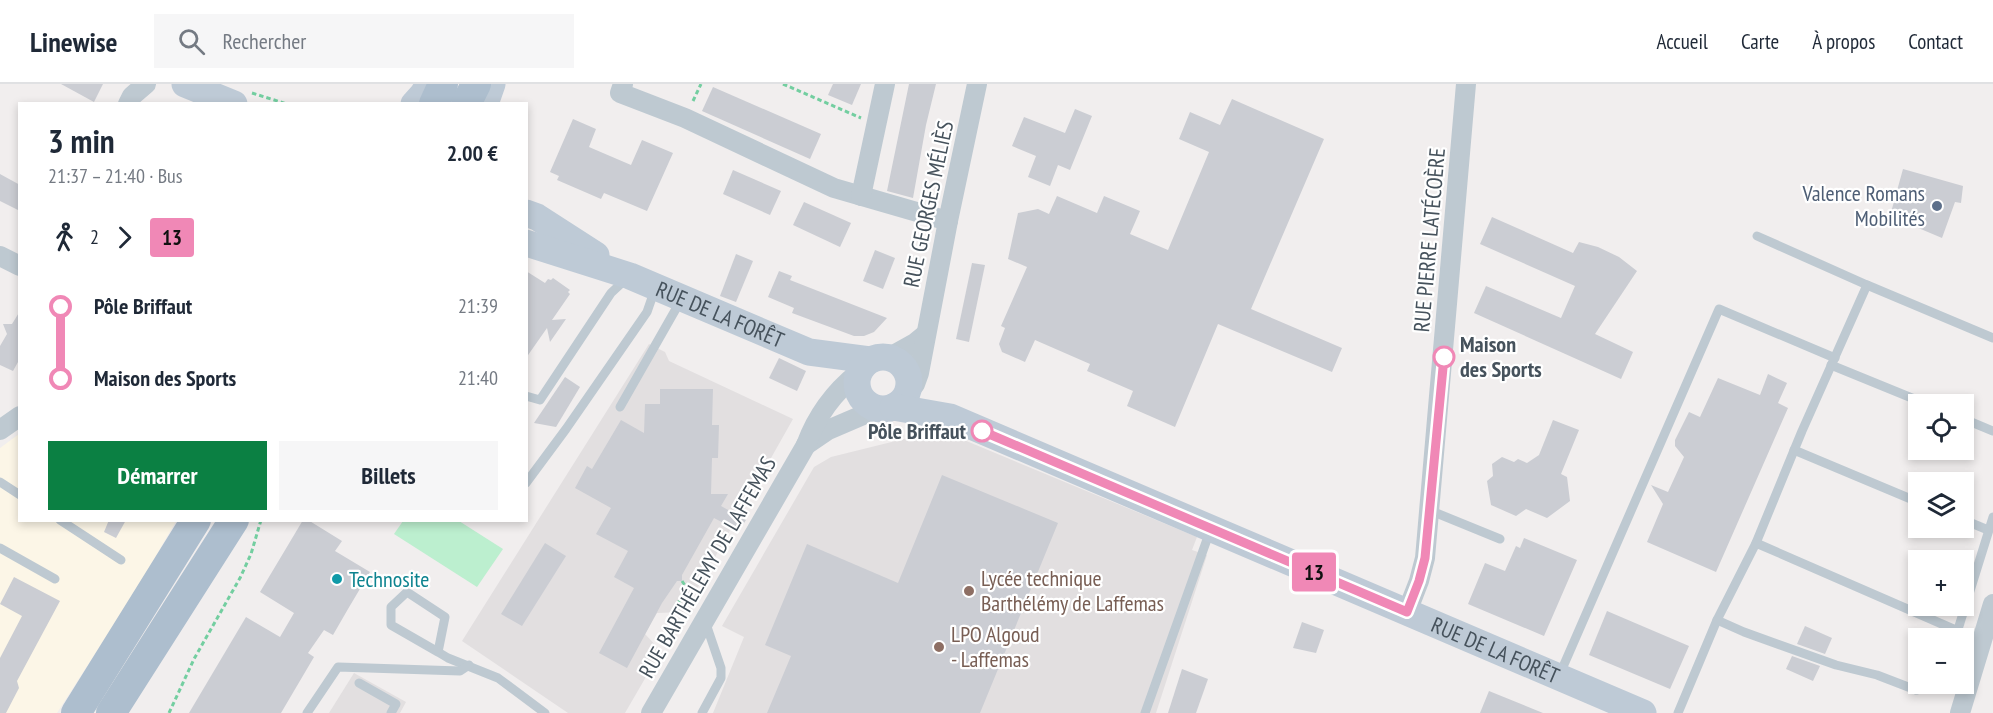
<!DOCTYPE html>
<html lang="fr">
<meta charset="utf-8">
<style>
body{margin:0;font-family:"PT Sans Narrow",sans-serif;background:#f6f6f7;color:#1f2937;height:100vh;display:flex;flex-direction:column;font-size:22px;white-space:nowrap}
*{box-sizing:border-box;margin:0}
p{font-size:20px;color:#747a83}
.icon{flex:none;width:33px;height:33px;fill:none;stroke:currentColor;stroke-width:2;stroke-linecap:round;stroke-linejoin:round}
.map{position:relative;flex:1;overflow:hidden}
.details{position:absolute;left:18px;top:18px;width:510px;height:420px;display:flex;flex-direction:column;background:#fff;border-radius:0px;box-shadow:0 3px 9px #0003}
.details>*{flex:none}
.badge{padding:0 12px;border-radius:4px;font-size:21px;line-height:39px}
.fabs{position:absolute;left:1908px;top:310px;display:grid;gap:12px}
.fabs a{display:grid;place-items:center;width:66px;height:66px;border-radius:0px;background:#fff;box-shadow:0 3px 9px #0003;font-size:30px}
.map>.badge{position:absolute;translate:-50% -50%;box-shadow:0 0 0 3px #fff}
.legs{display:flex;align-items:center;gap:9px;height:66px;padding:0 30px;font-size:20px}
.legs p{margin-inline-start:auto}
.headline{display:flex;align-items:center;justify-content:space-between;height:102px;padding:0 30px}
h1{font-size:33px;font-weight:700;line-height:45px}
.action{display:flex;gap:12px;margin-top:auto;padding:12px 30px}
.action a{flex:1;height:69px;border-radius:0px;background:#0b8043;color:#fff;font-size:24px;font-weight:700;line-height:69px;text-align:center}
.action a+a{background:#f6f6f7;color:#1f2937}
ul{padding:0 30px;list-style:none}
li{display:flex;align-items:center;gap:21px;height:72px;font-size:22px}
li i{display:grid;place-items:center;width:9px;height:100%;margin:0 8px;background:currentColor}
li i::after{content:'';width:15px;height:15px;margin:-8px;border:4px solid;border-radius:50%;background:#fff}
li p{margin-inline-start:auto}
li:first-child i{background:linear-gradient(#0000 50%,currentColor 0)}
li:last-child i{background:linear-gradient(currentColor 50%,#0000 0)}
header{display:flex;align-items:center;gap:36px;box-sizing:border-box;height:84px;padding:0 30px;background:#fff;border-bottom:2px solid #e0e1e3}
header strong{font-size:28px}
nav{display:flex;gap:33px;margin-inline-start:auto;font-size:21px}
.search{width:420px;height:54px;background:#f6f6f7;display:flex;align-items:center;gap:15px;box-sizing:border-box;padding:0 21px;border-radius:0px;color:#747a83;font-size:22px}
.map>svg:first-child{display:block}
</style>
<header>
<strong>Linewise</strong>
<div class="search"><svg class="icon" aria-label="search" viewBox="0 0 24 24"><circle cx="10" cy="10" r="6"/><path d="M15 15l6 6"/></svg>Rechercher</div>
<nav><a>Accueil</a><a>Carte</a><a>À propos</a><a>Contact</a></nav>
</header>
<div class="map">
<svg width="1993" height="629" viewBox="0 0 1993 629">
<rect width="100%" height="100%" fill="#f1eeee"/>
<path fill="#fcf6e7" d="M19 350 20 436 176 437 141 498 57 629H0V364Z"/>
<g fill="#e2dfe0">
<path d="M649 260 665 268 669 277 793 335 684 528 657 529 645 550 661 567 625 629H568L462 557Z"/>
<path d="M940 346 1197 453 1192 466 1207 471 1156 629H713L744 553 722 542 814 383 831 373Z"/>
<path d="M354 589 406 618 400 629H329Z"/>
</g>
<path fill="#bcefcf" d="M403 437H459L503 465 477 503 394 450Z"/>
<g fill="#cbcdd3">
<path d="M61 0H103L94 18Z"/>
<path d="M833 0H861L852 21 828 11Z"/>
<path d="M909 0H936L926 41 913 114 887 107Z"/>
<path d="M713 3 821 50 810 75 702 27Z"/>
<path d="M1232 15 1324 55 1251 225 1342 264 1332 288 1218 240 1175 343 1127 322 1133 307 1087 287 1090 280 1035 256 1025 278 1002 268 999 260 1005 244 1001 242 1027 183 1008 175 1018 129 1038 125 1049 130 1057 112 1097 129 1104 112 1140 127 1130 150 1168 166 1209 68 1179 55 1190 28 1220 41Z"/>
<path d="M1075 25 1092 32 1070 86 1058 81 1050 102 1028 93 1036 72 1012 62 1024 33 1065 49Z"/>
<path d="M573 35 596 45 589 63 631 81 642 56 673 69 647 127 604 109 601 115 557 96 559 92 550 88Z"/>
<path d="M1903 85 1963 102 1961 119 1955 118 1942 154 1890 132Z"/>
<path d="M733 86 781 107 770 131 723 110Z"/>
<path d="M0 90 20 101V127L0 117Z"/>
<path d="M804 118 851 139 840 163 793 141Z"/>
<path d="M1492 133 1573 169 1579 158 1598 163 1619 173 1637 187 1595 250 1633 268 1621 295 1474 229 1486 202 1561 234 1575 202 1480 160Z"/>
<path d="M875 166 895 174 883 205 863 197Z"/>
<path d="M736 170 753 177 736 218 720 212Z"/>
<path d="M972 179 985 181 969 258 956 255Z"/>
<path d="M526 187 545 199 548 195 551 196 553 194 570 206 568 208 570 210 552 236 566 235 550 258 547 244 526 274Z"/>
<path d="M779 187 792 192 790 196 887 234 874 248 864 252H854L792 229 794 224 768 213Z"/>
<path d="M20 227V280L18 278 13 287 0 281V262L7 250 3 240H12Z"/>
<path d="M779 274 806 287 797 307 769 294Z"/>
<path d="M1768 290 1787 299 1778 319 1788 324 1716 488 1647 458 1663 420 1651 401 1668 408 1684 373 1675 362V356L1689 328 1700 333 1718 294 1760 311Z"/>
<path d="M565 293 580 303 556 343 534 339Z"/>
<path d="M660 305H713L712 341H719L718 374H712L711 410H728L721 422 746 436 739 447 714 434 682 491V497H677L662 519 627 584 599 569 634 504 614 493 628 467 596 450 611 424 575 404 587 382 592 385 621 336 644 349 645 320H660Z"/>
<path d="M1553 336 1579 346 1561 390 1567 393 1570 417 1547 434 1526 425 1516 432 1491 421 1487 397 1493 392 1492 380 1502 373 1514 378 1518 375 1527 379 1539 371Z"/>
<path d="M942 391 1058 439 980 629H767L791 572 765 561 807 460 898 499Z"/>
<path d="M109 436H126L116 454 104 448Z"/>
<path d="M303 436H308L342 457 335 467 370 488 348 525 333 551 324 546 308 569 314 573 281 629H189L246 533 280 553 294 529 260 508Z"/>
<path d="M1524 454 1577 476 1544 552 1468 520 1485 479 1505 487 1516 462 1520 464Z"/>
<path d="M545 459 566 472 522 542 501 530Z"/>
<path d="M14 493 60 517 17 597 19 604 6 629H0V574L22 532 0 520Z"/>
<path d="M1607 527 1689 562 1670 605 1589 571Z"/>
<path d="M1302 538 1324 546 1316 569 1293 564Z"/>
<path d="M1805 542 1832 554 1825 570 1797 560Z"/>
<path d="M1792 572 1820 582 1813 597 1786 585Z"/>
<path d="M1182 585 1208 595 1196 629H1168Z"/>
<path d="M1489 607 1543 629H1480Z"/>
</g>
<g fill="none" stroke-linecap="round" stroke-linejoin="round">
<g stroke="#73cea0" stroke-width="3" stroke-dasharray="4.5 3" stroke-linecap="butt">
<path d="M783 0 861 34"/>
<path d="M252 9 287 20"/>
<path d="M693 17 701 0"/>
<path d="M682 497 686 503 671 534 683 539"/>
<path d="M169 629 194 575 240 494 251 470 261 436"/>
</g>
<g stroke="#bec9d1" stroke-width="9">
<path d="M1757 152 1867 201"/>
<path d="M1831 281 1929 321"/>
<path d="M526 312 540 316 611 209 626 195"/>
<path d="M620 323 681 216"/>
<path d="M1964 335 1993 347"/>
<path d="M1794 366 1918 418"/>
<path d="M0 398 20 411"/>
<path d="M526 399 566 345 647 228 655 205"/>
<path d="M1429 426 1500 455"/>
<path d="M60 436 121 476"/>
<path d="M1964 436 1988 446"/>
<path d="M1756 459 1958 547"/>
<path d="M0 464 55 495"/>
<path d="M1717 536 1744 548 1836 581 1877 591 1916 606 1929 603 1933 600"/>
<path d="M1955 555 1993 433"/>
<path d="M438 568 391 541V523L407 508 445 533 438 568 448 574 498 594 545 629"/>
<path d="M1559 592 1719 225 1835 274"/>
<path d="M359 599 396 620 391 629"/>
<path d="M307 629 338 583 460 587 469 581"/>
<path d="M702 629 721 594V584L705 537"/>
<path d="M1145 629 1210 447"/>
<path d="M1678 629 1717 536 1756 459 1802 347 1867 201 1993 254"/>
</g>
<g stroke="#bec9d1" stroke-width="20">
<path d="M623 0 620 9 685 34 834 104 948 137"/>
<path d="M128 20 132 12 146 0"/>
<path d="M861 112 885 0"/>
<path d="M0 172 20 182"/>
<path d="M888 274 915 259 926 250"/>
<path d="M905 312 915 300 919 289 948 137 977 0"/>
<path d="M0 346 20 332"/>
<path d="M806 361 828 346 877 325"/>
<path d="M1407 528 1419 497 1425 474 1466 0"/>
<path d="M651 629 806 361C817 331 833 309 858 289"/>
<path d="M1960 629 1993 520"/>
</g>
<g stroke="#becad6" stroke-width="27">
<path d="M185 0 234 20"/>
<path d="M414 20 423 10 429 0"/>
<path d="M485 20 492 0"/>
<path d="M526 129 537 133 596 171"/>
<path id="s1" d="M526 159 630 192 809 268 870 276"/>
<circle cx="883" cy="299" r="26"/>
<path id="s2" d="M893 323 950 333 1643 629"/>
</g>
<g stroke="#adbece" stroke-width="30">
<path d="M434 20 443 0"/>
<path d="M466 20 476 0"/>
<path d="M76 629 196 436"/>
<path d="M111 629 234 436"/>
</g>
</g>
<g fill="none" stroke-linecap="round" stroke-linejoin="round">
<defs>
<path id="line-1" d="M982 347 1407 528 1419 497 1425 474 1444 273"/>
</defs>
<use href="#line-1" stroke="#fff" stroke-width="14"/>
<use href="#line-1" stroke="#f088b6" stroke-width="9"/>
</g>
<circle fill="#5c6f8a" stroke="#fff" stroke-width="2" cx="1937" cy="122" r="6"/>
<g fill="#fff" stroke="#f088b6" stroke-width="3">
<circle cx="1444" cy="273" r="10"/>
<circle cx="982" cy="347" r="10"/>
</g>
<circle fill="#0f9aa8" stroke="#fff" stroke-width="2" cx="337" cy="495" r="6"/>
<g fill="#8d6e63" stroke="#fff" stroke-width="2">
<circle cx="969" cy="507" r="6"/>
<circle cx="939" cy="563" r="6"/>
</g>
<g text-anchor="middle" stroke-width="4.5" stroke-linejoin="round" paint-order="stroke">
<g font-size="22" fill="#4e5e75" stroke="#fff" text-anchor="end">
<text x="1925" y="117">Valence Romans<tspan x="1925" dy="25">Mobilités</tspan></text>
</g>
<g font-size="22" fill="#46525c" stroke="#fff">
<text transform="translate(928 120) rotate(-78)" y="8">RUE GEORGES MÉLIÈS</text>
<text transform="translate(1429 156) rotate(-85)" y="8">RUE PIERRE LATÉCOÈRE</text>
<text dy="8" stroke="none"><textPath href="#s1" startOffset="207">RUE DE LA FORÊT</textPath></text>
<text transform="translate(707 483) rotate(-60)" y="8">RUE BARTHÉLEMY DE LAFFEMAS</text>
<text dy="8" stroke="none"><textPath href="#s2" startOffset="651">RUE DE LA FORÊT</textPath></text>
</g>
<g font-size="22" font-weight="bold" fill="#46525c" stroke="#fff" text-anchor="start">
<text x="1460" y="268">Maison<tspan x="1460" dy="25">des Sports</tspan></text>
<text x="966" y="355" text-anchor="end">Pôle Briffaut</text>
</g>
<g font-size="22" fill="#785e54" stroke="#fff" text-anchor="start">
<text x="981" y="502">Lycée technique<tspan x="981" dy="25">Barthélémy de Laffemas</tspan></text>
<text x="951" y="558">LPO Algoud<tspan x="951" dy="25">- Laffemas</tspan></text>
</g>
<g font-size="22" fill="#0d838f" stroke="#fff" text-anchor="start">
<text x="349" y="503">Technosite</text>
</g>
</g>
</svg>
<div class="fabs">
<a><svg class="icon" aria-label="locate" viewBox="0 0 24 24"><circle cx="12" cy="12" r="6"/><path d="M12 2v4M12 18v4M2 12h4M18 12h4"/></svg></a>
<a><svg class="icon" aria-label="layers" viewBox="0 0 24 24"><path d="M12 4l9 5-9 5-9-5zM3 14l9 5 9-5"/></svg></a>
<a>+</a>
<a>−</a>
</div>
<b class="badge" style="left:1314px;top:488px;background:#f088b6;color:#111">13</b>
<section class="details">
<div class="headline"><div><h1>3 min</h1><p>21:37 – 21:40 · Bus</p></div><b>2.00 €</b></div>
<div class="legs"><svg class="icon" aria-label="walk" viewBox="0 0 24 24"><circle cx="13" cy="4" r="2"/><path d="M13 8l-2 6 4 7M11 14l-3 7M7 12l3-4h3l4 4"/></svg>2<svg class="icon" aria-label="forward" viewBox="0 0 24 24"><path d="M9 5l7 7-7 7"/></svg><b class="badge" style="background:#f088b6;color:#111">13</b></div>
<ul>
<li><i style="color:#f088b6"></i><b>Pôle Briffaut</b><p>21:39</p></li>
<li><i style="color:#f088b6"></i><b>Maison des Sports</b><p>21:40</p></li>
</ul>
<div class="action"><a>Démarrer</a><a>Billets</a></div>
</section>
</div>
